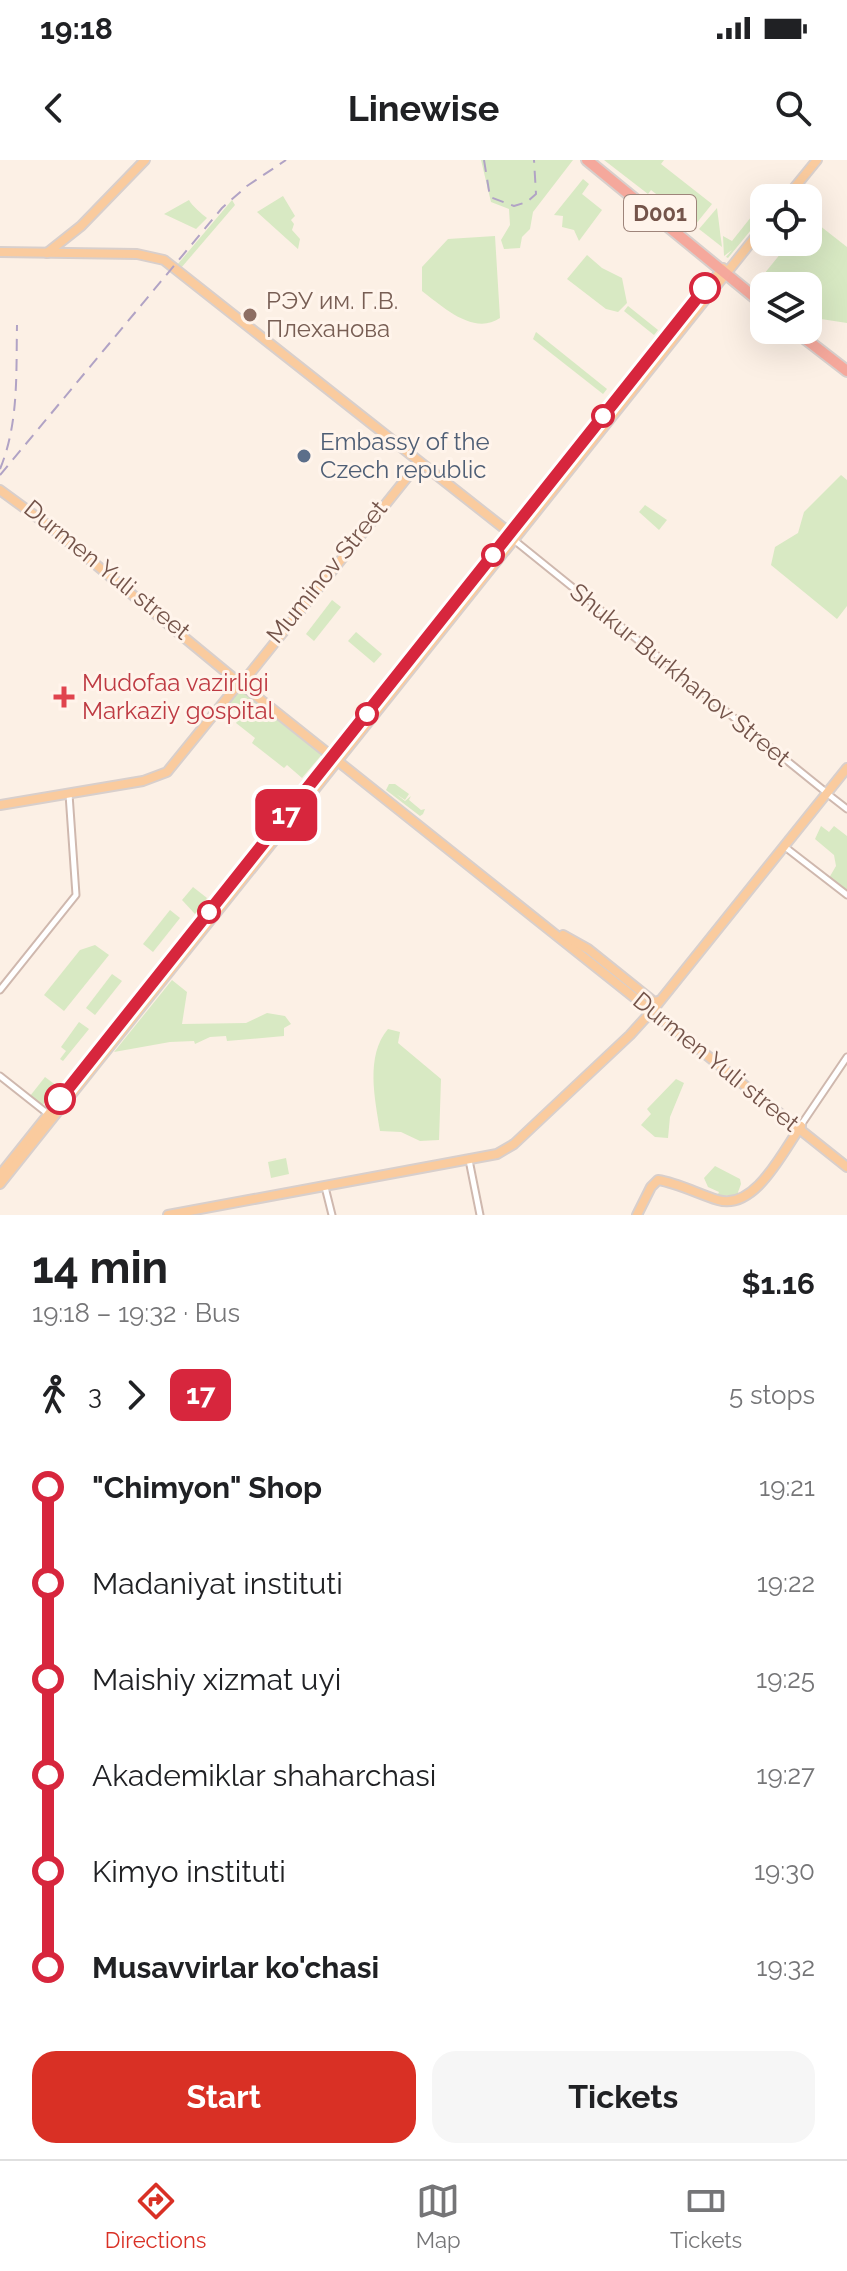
<!DOCTYPE html>
<meta charset="utf-8">
<style>
body{margin:0;font-family:Raleway,sans-serif;background:#f6f6f6;color:#202124;height:100vh;display:flex;flex-direction:column;font-size:30px;white-space:nowrap}
*{box-sizing:border-box;margin:0}
p{font-size:26px;color:#757577}
.icon{flex:none;width:44px;height:44px;fill:none;stroke:currentColor;stroke-width:2;stroke-linecap:round;stroke-linejoin:round}
.map{position:relative;height:1055px;overflow:hidden}
.sheet{display:flex;flex-direction:column;background:#fff;flex:1}
.sheet>*{flex:none}
.badge{padding:0 16px;border-radius:12px;font-size:28px;line-height:52px}
.buttons{position:absolute;left:750px;top:24px;display:grid;gap:16px}
.buttons a{display:grid;place-items:center;width:72px;height:72px;border-radius:16px;background:#fff;box-shadow:0 8px 32px #0002;font-size:40px}
.map>.badge{position:absolute;translate:-50% -50%;box-shadow:0 0 0 4px #fff}
.legs{display:flex;align-items:center;gap:12px;height:88px;padding:0 32px;font-size:26px}
.legs p{margin-inline-start:auto}
.overview{display:flex;align-items:center;justify-content:space-between;height:136px;padding:0 32px}
h1{font-size:44px;font-weight:700;line-height:60px}
.cta{display:flex;gap:16px;margin-top:auto;padding:16px 32px}
.cta a{flex:1;height:92px;border-radius:24px;background:#d93025;color:#fff;font-size:32px;font-weight:700;line-height:92px;text-align:center}
.cta a+a{background:#f6f6f6;color:#202124}
ul{padding:0 32px;list-style:none}
li{display:flex;align-items:center;gap:28px;height:96px;font-size:30px}
li i{display:grid;place-items:center;width:12px;height:100%;margin:0 10px;background:currentColor}
li i::after{content:'';width:20px;height:20px;margin:-10px;border:6px solid;border-radius:50%;background:#fff}
li p{margin-inline-start:auto}
li:first-child i{background:linear-gradient(#0000 50%,currentColor 0)}
li:last-child i{background:linear-gradient(currentColor 50%,#0000 0)}
.status{display:flex;justify-content:space-between;align-items:center;height:56px;padding:0 40px;background:#fff;direction:ltr}
.status svg{height:22px;fill:currentColor}
header{display:flex;justify-content:space-between;align-items:center;height:104px;padding:0 32px;background:#fff;font-size:36px;font-weight:700}
.menu{display:flex;justify-content:space-around;align-items:center;height:112px;border-top:2px solid #e0e0e0;background:#fff;font-size:22px;color:#757577}
.menu a{display:grid;justify-items:center;gap:4px}
.menu .current{color:#d93025}
.map>svg:first-child{display:block}
</style>
<div class="status"><b>19:18</b><svg viewBox="0 0 49 12"><path d="M0 12V9h3v3zM5 12V6h3v6zM10 12V3h3v9zM15 12V0h3v12zM26 1h20v11H26zM47 4h2v5h-2z"/></svg></div>
<header><svg class="icon" aria-label="back" viewBox="0 0 24 24"><path d="M15 5l-7 7 7 7"/></svg>Linewise<svg class="icon" aria-label="search" viewBox="0 0 24 24"><circle cx="10" cy="10" r="6"/><path d="M15 15l6 6"/></svg></header>
<div class="map">
<svg width="847" height="1055" viewBox="0 0 847 1055">
<rect width="100%" height="100%" fill="#fcf0e5"/>
<g fill="#d8e9c3">
<path d="M481 0H573L533 52 530 69 522 77 520 88 504 89 501 80 510 65 509 49 491 42Z"/>
<path d="M604 0H664L661 4 712 44 691 70 670 53 673 47 651 30 648 34Z"/>
<path d="M583 19 589 24 582 34 602 50 579 81 574 70 562 67 563 56 554 55Z"/>
<path d="M283 36 295 56 291 60 294 64 292 70 300 79 298 89 257 52Z"/>
<path d="M189 40C191 45 203 55 207 58L196 69 164 54Z"/>
<path d="M232 40 235 45 181 108 177 105Z"/>
<path d="M759 47 764 54 728 98 726 97 732 90 724 96 723 76 732 81Z"/>
<path d="M717 48 722 87 699 69Z"/>
<path d="M810 58 847 87V163L808 157V126H764V133L755 125 790 82H808V61Z"/>
<path d="M495 76 500 158C474 176 443 147 422 131V107L448 79Z"/>
<path d="M587 95 602 108 622 118 627 143 618 152 606 149 567 119Z"/>
<path d="M628 146 658 170 654 175 624 151Z"/>
<path d="M536 172 607 229 603 234 533 179Z"/>
<path d="M841 315 847 320V446L837 459 771 405 775 387 798 373 804 352Z"/>
<path d="M645 345 667 360 659 370 639 352Z"/>
<path d="M332 440 341 447 314 481 306 474Z"/>
<path d="M356 472 382 494 374 503 348 481Z"/>
<path d="M242 528 324 592 302 618 287 605 284 608 252 583 255 578 236 563 241 556 225 544Z"/>
<path d="M389 624H395L409 634 405 640 396 634 405 641 411 636 409 640 421 650 425 649 423 654 420 656 386 630Z"/>
<path d="M821 666 829 672 834 666 847 676V732L829 718 836 706 834 695 815 679Z"/>
<path d="M193 727 207 738 195 754 182 740Z"/>
<path d="M170 750 180 758 153 792 143 784Z"/>
<path d="M95 785 109 795 64 851 44 835 80 790Z"/>
<path d="M112 814 122 821 95 855 86 848Z"/>
<path d="M172 820 187 832 182 864 246 863 267 853 285 856 291 864 284 868V876L227 881 226 876 210 877 195 884 194 881 170 882 114 892Z"/>
<path d="M79 862 89 869 63 901 60 899 66 891 61 887Z"/>
<path d="M388 869 400 872 398 883 441 919 439 980 420 981 401 972 380 971C375 939 365 896 388 869Z"/>
<path d="M45 917 57 926 42 946 30 936Z"/>
<path d="M676 919 684 923 670 957 668 978 655 977 641 965 651 954 647 949Z"/>
<path d="M286 998 289 1014 271 1018 268 1002Z"/>
<path d="M715 1006 740 1019 741 1024 737 1035 717 1036 719 1032 708 1027 704 1018Z"/>
</g>
<g fill="none" stroke-linecap="round" stroke-linejoin="round">
<defs>
<g id="minor">
<path d="M514 380 827 633"/>
<path d="M829 635 847 649"/>
<path d="M785 687 847 735"/>
<path d="M0 830 76 735 69 634"/>
<path d="M0 916 48 954"/>
<path d="M801 965 847 897"/>
<path d="M469 1000 480 1055"/>
<path d="M325 1027 332 1055"/>
</g>
<g id="major">
<path d="M786 38 817 0"/>
<path d="M0 92 137 94 164 100 510 373 512 378"/>
<path d="M47 93 81 66 145 0"/>
<path d="M0 330 49 366 231 516 847 1007"/>
<path d="M0 645 143 621 167 612 236 527 244 521 417 305 418 301"/>
<path d="M563 775 588 789 654 842 659 841"/>
<path d="M656 846 847 608"/>
<path d="M0 1015 723 108"/>
<path d="M0 1024 764 66"/>
<path d="M168 1055 497 994 514 984 630 875 649 854"/>
<path d="M637 1055 651 1027 658 1020C678 1023 698 1034 718 1040 755 1051 783 991 801 966"/>
</g>
<g id="highway">
<path d="M587 0 764 145"/>
<path d="M794 170 847 211"/>
</g>
</defs>
<use href="#minor" stroke="#cfb8ae" stroke-width="9"/>
<use href="#major" stroke="#d8cfcc" stroke-width="12"/>
<use href="#highway" stroke="#d8cfcc" stroke-width="14"/>
<use href="#minor" stroke="#fff" stroke-width="5"/>
<use href="#major" stroke="#facb9e" stroke-width="8"/>
<use href="#highway" stroke="#f5a89c" stroke-width="10"/>
<g stroke="#b1a3c5" stroke-width="2" stroke-dasharray="12 8" stroke-linecap="butt">
<path d="M484 0 490 37 514 46 527 42 536 34 534 0"/>
<path d="M0 309C19 263 16 213 17 165"/>
<path d="M0 315 222 48 247 26 286 0"/>
</g>
<defs>
<path id="major-bridge" d="M649 854 656 846"/>
</defs>
<use href="#major-bridge" stroke="#d8cfcc" stroke-width="12" stroke-linecap="butt"/>
<use href="#major-bridge" stroke="#facb9e" stroke-width="8"/>
</g>
<g fill="none" stroke-linecap="round" stroke-linejoin="round">
<defs>
<path id="line-1" d="M60 939 705 128"/>
</defs>
<use href="#line-1" stroke="#fff" stroke-width="18"/>
<use href="#line-1" stroke="#d7263d" stroke-width="12"/>
</g>
<g fill="#fff" stroke="#d7263d" stroke-width="4">
<circle cx="705" cy="128" r="14"/>
<circle cx="603" cy="256" r="10"/>
<circle cx="493" cy="395" r="10"/>
<circle cx="367" cy="554" r="10"/>
<circle cx="209" cy="752" r="10"/>
<circle cx="60" cy="939" r="14"/>
</g>
<circle fill="#8d6e63" stroke="#fff4eb" stroke-width="3" cx="250" cy="155" r="8"/>
<circle fill="#5c6f8a" stroke="#fff4eb" stroke-width="3" cx="304" cy="296" r="8"/>
<path fill="#e0444e" stroke="#fff4eb" stroke-width="3" d="M60 525h8v8h8v8h-8v8h-8v-8h-8v-8h8z"/>
<g text-anchor="middle" stroke-width="6" stroke-linejoin="round" paint-order="stroke">
<rect fill="#fff4eb" stroke="#9e847a" stroke-width="2" x="624" y="35" width="72" height="36" rx="6"/>
<g font-size="22" font-weight="bold" fill="#74544a">
<text x="660" y="61">D001</text>
</g>
<g font-size="24" fill="#785e54" stroke="#fff4eb" text-anchor="start">
<text x="266" y="149">РЭУ им. Г.В.<tspan x="266" dy="28">Плеханова</tspan></text>
</g>
<g font-size="24" fill="#4e5e75" stroke="#fff4eb" text-anchor="start">
<text x="320" y="290">Embassy of the<tspan x="320" dy="28">Czech republic</tspan></text>
</g>
<g font-size="24" fill="#74544a" stroke="#fff4eb">
<text transform="translate(107 410) rotate(39)" y="8">Durmen Yuli street</text>
<text transform="translate(327 412) rotate(-51)" y="8">Muminov Street</text>
<text transform="translate(680 515) rotate(39)" y="8">Shukur Burkhanov Street</text>
<text transform="translate(716 902) rotate(39)" y="8">Durmen Yuli street</text>
</g>
<g font-size="24" fill="#be3a42" stroke="#fff4eb" text-anchor="start">
<text x="82" y="531">Mudofaa vazirligi<tspan x="82" dy="28">Markaziy gospital</tspan></text>
</g>
</g>
</svg>
<div class="buttons">
<a><svg class="icon" aria-label="locate" viewBox="0 0 24 24"><circle cx="12" cy="12" r="6"/><path d="M12 2v4M12 18v4M2 12h4M18 12h4"/></svg></a>
<a><svg class="icon" aria-label="layers" viewBox="0 0 24 24"><path d="M12 4l9 5-9 5-9-5zM3 14l9 5 9-5"/></svg></a>
</div>
<b class="badge" style="left:286px;top:655px;background:#d7263d;color:#fff">17</b>
</div>
<section class="sheet">
<div class="overview"><div><h1>14 min</h1><p>19:18 – 19:32 · Bus</p></div><b>$1.16</b></div>
<div class="legs"><svg class="icon" aria-label="walk" viewBox="0 0 24 24"><circle cx="13" cy="4" r="2"/><path d="M13 8l-2 6 4 7M11 14l-3 7M7 12l3-4h3l4 4"/></svg>3<svg class="icon" aria-label="forward" viewBox="0 0 24 24"><path d="M9 5l7 7-7 7"/></svg><b class="badge" style="background:#d7263d;color:#fff">17</b><p>5 stops</p></div>
<ul>
<li><i style="color:#d7263d"></i><b>&quot;Chimyon&quot; Shop</b><p>19:21</p></li>
<li><i style="color:#d7263d"></i><span>Madaniyat instituti</span><p>19:22</p></li>
<li><i style="color:#d7263d"></i><span>Maishiy xizmat uyi</span><p>19:25</p></li>
<li><i style="color:#d7263d"></i><span>Akademiklar shaharchasi</span><p>19:27</p></li>
<li><i style="color:#d7263d"></i><span>Kimyo instituti</span><p>19:30</p></li>
<li><i style="color:#d7263d"></i><b>Musavvirlar ko'chasi</b><p>19:32</p></li>
</ul>
<div class="cta"><a>Start</a><a>Tickets</a></div>
</section>
<nav class="menu">
<a class="current"><svg class="icon" aria-label="directions" viewBox="0 0 24 24"><path d="M12 3l9 9-9 9-9-9zM9 14v-3h6M13 9l2 2-2 2"/></svg>Directions</a>
<a><svg class="icon" aria-label="map" viewBox="0 0 24 24"><path d="M3 6l6-2 6 2 6-2v14l-6 2-6-2-6 2zM9 4v14M15 6v14"/></svg>Map</a>
<a><svg class="icon" aria-label="tickets" viewBox="0 0 24 24"><path d="M3 7h18v10H3zM15 7v10"/></svg>Tickets</a>
</nav>
